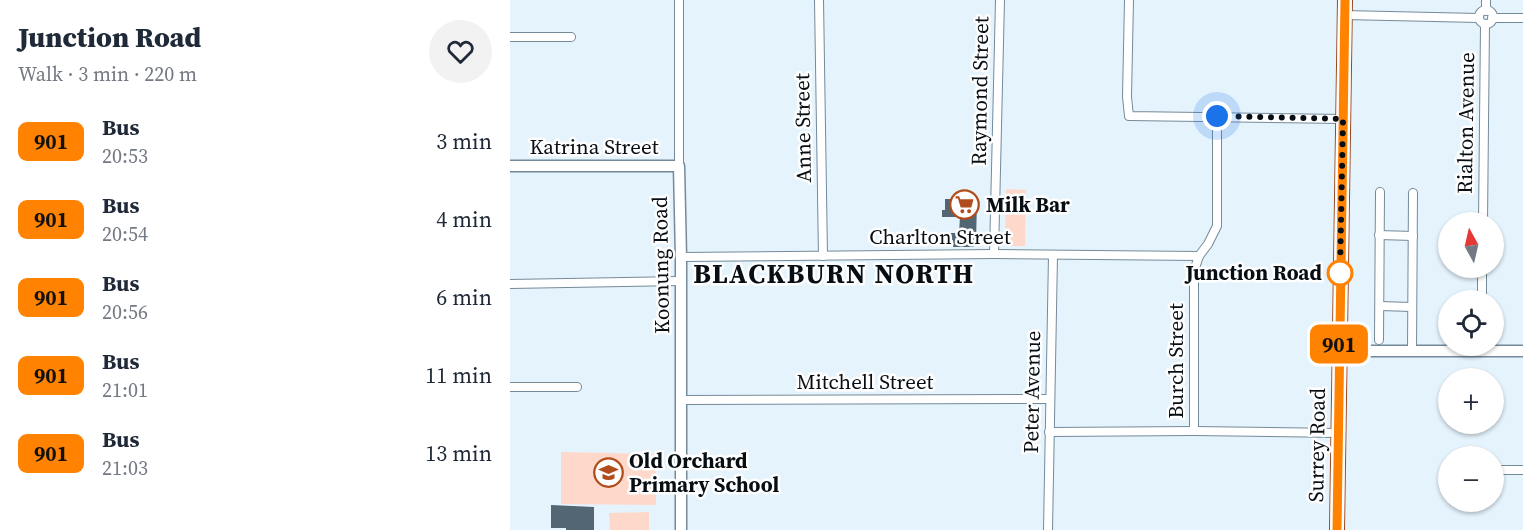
<!DOCTYPE html>
<meta charset="utf-8">
<style>
body{margin:0;font-family:"Source Serif 4",serif;background:#f2f2f3;color:#1f2937;height:100vh;display:flex;flex-direction:column;font-size:22px;white-space:nowrap}
*{box-sizing:border-box;margin:0}
p{font-size:20px;color:#747a83}
.icon{flex:none;width:33px;height:33px;fill:none;stroke:currentColor;stroke-width:2;stroke-linecap:round;stroke-linejoin:round}
.map{position:relative;flex:1;overflow:hidden}
.drawer{display:flex;flex-direction:column;background:#fff;width:510px}
.drawer>*{flex:none}
.badge{padding:0 12px;border-radius:9px;font-size:21px;line-height:39px}
.needle{width:39px;rotate:352deg}
.controls{position:absolute;left:928px;top:212px;display:grid;gap:12px}
.controls a{display:grid;place-items:center;width:66px;height:66px;border-radius:50%;background:#fff;box-shadow:0 2px 4px #0004;font-size:30px}
.you{position:absolute;width:30px;height:30px;margin:-15px;border:4px solid #fff;border-radius:50%;background:#1a73e8;box-shadow:0 0 0 9px #1a73e833}
.map>.badge{position:absolute;translate:-50% -50%;box-shadow:0 0 0 3px #fff}
.round{display:grid;place-items:center;flex:none;width:63px;height:63px;border-radius:32px;background:#f2f2f3}
.head{display:flex;align-items:center;justify-content:space-between;height:102px;padding:0 18px}
h1{font-size:28px;font-weight:800;line-height:45px}
ul{padding:0;list-style:none}
li{display:flex;align-items:center;gap:18px;height:78px;padding:0 18px}
li div{flex:1}
li b{display:block;font-size:22px}
li em{font-style:normal}
li .badge{min-width:66px;font-weight:700;text-align:center}
main{display:flex;flex:1;min-height:0}
.map>svg:first-child{display:block}
</style>
<main>
<section class="drawer">
<div class="head"><div><h1>Junction Road</h1><p>Walk · 3 min · 220 m</p></div><a class="round"><svg class="icon" aria-label="heart" viewBox="0 0 24 24"><path d="M12 20l-8-8c-3-5 5-10 8-4 3-6 11-1 8 4z"/></svg></a></div>
<ul>
<li><span class="badge" style="background:#ff8200;color:#111">901</span><div><b>Bus</b><p>20:53</p></div><em>3 min</em></li>
<li><span class="badge" style="background:#ff8200;color:#111">901</span><div><b>Bus</b><p>20:54</p></div><em>4 min</em></li>
<li><span class="badge" style="background:#ff8200;color:#111">901</span><div><b>Bus</b><p>20:56</p></div><em>6 min</em></li>
<li><span class="badge" style="background:#ff8200;color:#111">901</span><div><b>Bus</b><p>21:01</p></div><em>11 min</em></li>
<li><span class="badge" style="background:#ff8200;color:#111">901</span><div><b>Bus</b><p>21:03</p></div><em>13 min</em></li>
</ul>
</section>
<div class="map">
<svg width="1013" height="530" viewBox="0 0 1013 530">
<rect width="100%" height="100%" fill="#e5f3fd"/>
<g fill="#fed9cb">
<path d="M496 189 516 190 515 246H495Z"/>
<path d="M51 452 146 454V505L51 504Z"/>
<path d="M139 512V530H100L99 513Z"/>
</g>
<g fill="#526674">
<path d="M435 199H467L466 244 463 247H443V240H434V233H449L450 217H432V210H435Z"/>
<path d="M41 505 84 507V530H56V528H41Z"/>
</g>
<g fill="none" stroke-linecap="round" stroke-linejoin="round">
<defs>
<g id="minor">
<path d="M169 0V166"/>
<path d="M309 0 313 256"/>
<path d="M619 0 617 97 619 116 833 119"/>
<circle cx="976" cy="17" r="7"/>
<path d="M976 11V0"/>
<path d="M834 15 969 18"/>
<path d="M982 18H1013"/>
<path d="M0 37H61"/>
<path d="M973 222 975 24"/>
<path d="M869 235 903 236"/>
<path d="M484 254 490 0"/>
<path d="M171 257 484 254 689 256"/>
<path d="M0 284 171 281"/>
<path d="M972 300V267"/>
<path d="M870 306 902 307"/>
<path d="M869 340 870 192"/>
<path d="M902 351 903 193"/>
<path d="M0 387H67"/>
<path d="M171 400 540 399"/>
<path d="M684 431V271L689 256 698 244 707 226V116"/>
<path d="M539 432 684 431 828 433"/>
<path d="M993 470H1013"/>
<path d="M538 530 543 255"/>
</g>
<g id="tertiary">
<path d="M0 166H169L171 257V530"/>
<path d="M829 351H1013"/>
</g>
<path id="primary" d="M827 530 835 0"/>
</defs>
<use href="#minor" stroke="#758a99" stroke-width="10"/>
<use href="#tertiary" stroke="#758a99" stroke-width="13"/>
<use href="#primary" stroke="#97451d" stroke-width="16"/>
<use href="#minor" stroke="#fff" stroke-width="8"/>
<use href="#tertiary" stroke="#fff" stroke-width="10"/>
<use href="#primary" stroke="#efa17a" stroke-width="14"/>
</g>
<g fill="none" stroke-linecap="round" stroke-linejoin="round">
<defs>
<path id="line" d="M827 530 835 0"/>
</defs>
<use href="#line" stroke="#fff" stroke-width="14"/>
<use href="#line" stroke="#ff8200" stroke-width="9"/>
<path stroke="#070e13" stroke-width="6" stroke-dasharray="0 10.8" d="M707 116 833 119 830 273"/>
</g>
<defs>
<symbol id="supermarket-ring" viewBox="-11 -11 22 22"><circle r="9.5" fill="#fefefe" stroke="#b14c1c" stroke-width="1.5"/><path d="M-6-5.5h2.5l.6 2H6L4.5 2H-2.5L-4.4-4H-6ZM-1.5 3.2a1.3 1.3 0 1 0 .1 0ZM3 3.2a1.3 1.3 0 1 0 .1 0Z" fill="#b14c1c"/></symbol>
<symbol id="school-ring" viewBox="-11 -11 22 22"><circle r="9.5" fill="#fefefe" stroke="#b14c1c" stroke-width="1.5"/><path d="M0-5L7-2L0 1L-7-2ZM-4 1L0 2.5L4 1V4Q0 6-4 4Z" fill="#b14c1c"/></symbol>
</defs>
<g fill-rule="evenodd">
<use href="#supermarket-ring" x="438" y="188" width="33" height="33"/>
<use href="#school-ring" x="82" y="456" width="33" height="33"/>
</g>
<circle fill="#fff" stroke="#ff8200" stroke-width="3" cx="830" cy="273" r="12"/>
<g text-anchor="middle" stroke-width="5" stroke-linejoin="round" paint-order="stroke">
<g font-size="21" fill="#070e13" stroke="#fefefe">
<text transform="translate(470 91) rotate(-89)" y="7">Raymond Street</text>
<text transform="translate(956 123) rotate(-89)" y="7">Rialton Avenue</text>
<text transform="translate(293 128) rotate(-91)" y="7">Anne Street</text>
<text x="84" y="154">Katrina Street</text>
<text x="430" y="244">Charlton Street</text>
<text transform="translate(151 265) rotate(-91)" y="7">Koonung Road</text>
<text transform="translate(666 361) rotate(-90)" y="7">Burch Street</text>
<text x="355" y="389">Mitchell Street</text>
<text transform="translate(522 392) rotate(-89)" y="7">Peter Avenue</text>
<text transform="translate(807 445) rotate(-89)" y="7">Surrey Road</text>
</g>
<g font-size="21" font-weight="bold" fill="#070e13" stroke="#fefefe" text-anchor="start">
<text x="476" y="212">Milk Bar</text>
<text x="119" y="468">Old Orchard<tspan x="119" dy="24">Primary School</tspan></text>
</g>
<g font-size="21" font-weight="bold" fill="#070e13" stroke="#fefefe" text-anchor="end">
<text x="812" y="280">Junction Road</text>
</g>
<g font-size="27" font-weight="bold" letter-spacing="1.5" fill="#070e13" stroke="#fefefe">
<text x="324" y="283">BLACKBURN NORTH</text>
</g>
</g>
</svg>
<div class="controls">
<a><svg class="needle" viewBox="-14 -14 28 28"><path d="M0-13l5 13h-10z" fill="#e53935"/><path d="M0 13l5-13h-10z" fill="#747a83"/></svg></a>
<a><svg class="icon" aria-label="locate" viewBox="0 0 24 24"><circle cx="12" cy="12" r="6"/><path d="M12 2v4M12 18v4M2 12h4M18 12h4"/></svg></a>
<a>+</a>
<a>−</a>
</div>
<div class="you" style="left:707px;top:116px"></div>
<b class="badge" style="left:829px;top:344px;background:#ff8200;color:#111">901</b>
</div>
</main>
